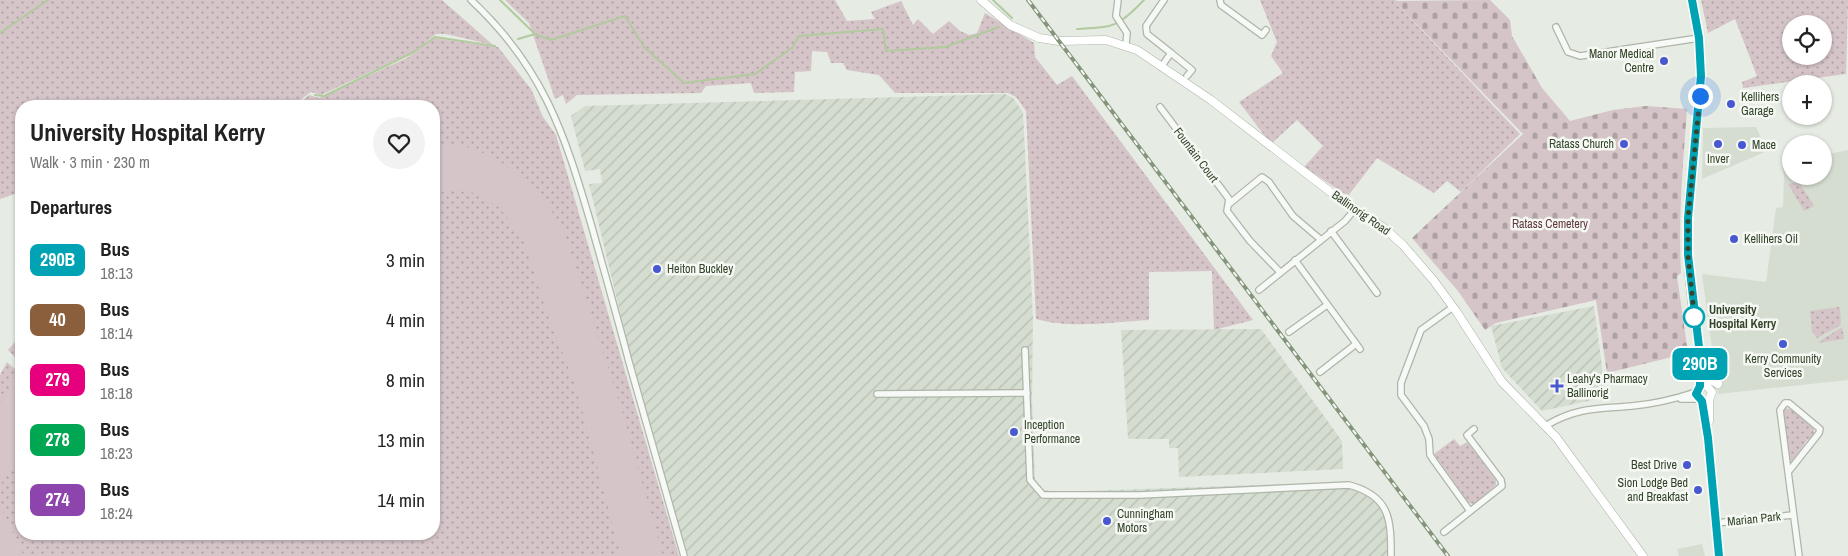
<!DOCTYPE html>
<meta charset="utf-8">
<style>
body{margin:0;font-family:"Archivo Narrow",sans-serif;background:#f2f2f2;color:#222;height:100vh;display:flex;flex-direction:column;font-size:19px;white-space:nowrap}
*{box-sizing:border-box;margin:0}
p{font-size:16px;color:#767676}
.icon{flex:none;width:28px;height:28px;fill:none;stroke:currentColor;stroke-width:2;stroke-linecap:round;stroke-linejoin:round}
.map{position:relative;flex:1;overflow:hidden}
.side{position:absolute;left:15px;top:100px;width:425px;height:440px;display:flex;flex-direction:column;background:#fff;border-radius:20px;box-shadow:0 1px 4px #0004}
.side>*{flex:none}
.badge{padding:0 10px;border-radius:8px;font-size:18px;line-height:32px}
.fabs{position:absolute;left:1782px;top:15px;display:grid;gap:10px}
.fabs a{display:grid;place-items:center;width:50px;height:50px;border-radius:50%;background:#fff;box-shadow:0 1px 4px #0004;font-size:25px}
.you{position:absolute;width:25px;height:25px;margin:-12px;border:4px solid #fff;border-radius:50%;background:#1a73e8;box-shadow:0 0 0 8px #1a73e833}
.map>.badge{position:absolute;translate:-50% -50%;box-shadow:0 0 0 2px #fff}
h2{padding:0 15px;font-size:19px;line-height:45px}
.round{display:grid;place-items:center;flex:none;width:52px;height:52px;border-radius:26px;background:#f2f2f2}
.overview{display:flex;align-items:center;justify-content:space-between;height:85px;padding:0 15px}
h1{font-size:24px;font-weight:800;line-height:38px}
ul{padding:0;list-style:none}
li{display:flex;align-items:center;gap:15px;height:60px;padding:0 15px}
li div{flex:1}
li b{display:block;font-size:19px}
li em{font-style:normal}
li .badge{min-width:55px;font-weight:700;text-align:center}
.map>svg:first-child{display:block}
</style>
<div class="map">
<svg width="1848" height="556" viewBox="0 0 1848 556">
<defs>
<pattern id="industrial-furrows" width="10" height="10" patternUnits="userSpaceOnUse" patternTransform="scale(1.25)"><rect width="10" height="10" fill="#d5ddd1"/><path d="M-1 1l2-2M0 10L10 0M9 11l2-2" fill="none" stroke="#b7bfb4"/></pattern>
<pattern id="grass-dots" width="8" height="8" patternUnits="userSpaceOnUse" patternTransform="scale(1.25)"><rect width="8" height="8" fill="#d5c4c8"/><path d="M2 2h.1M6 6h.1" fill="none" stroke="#ada1a3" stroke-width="1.8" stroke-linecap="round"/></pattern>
<pattern id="cemetery-stones" width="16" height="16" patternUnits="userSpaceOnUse" patternTransform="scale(1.25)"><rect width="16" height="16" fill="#d5c4c8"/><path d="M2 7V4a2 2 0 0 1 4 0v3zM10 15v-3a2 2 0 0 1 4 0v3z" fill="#ada1a3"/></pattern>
</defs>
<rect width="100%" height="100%" fill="#e6ebe3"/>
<g fill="#d5ddd1">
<path d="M1756 127 1767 151 1702 179 1703 128Z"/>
<path d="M1848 150V380L1718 394 1702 274 1766 282 1776 208 1783 207 1784 176 1782 162 1791 161V176H1824V155Z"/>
<path d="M1702 544 1705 556H1679L1677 549Z"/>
</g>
<g fill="url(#industrial-furrows)">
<path d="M1005 94 1013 98 1023 112 1033 318 1032 400 1035 480 1044 490 1056 492 1348 482 1362 485 1375 492 1385 503 1392 517 1394 556H688L633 366 589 184 602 183 600 169 585 171 571 116 585 106Z"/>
<path d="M1594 306 1606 397 1542 411 1502 368 1491 326Z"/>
<path d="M1261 329 1342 441 1343 469 1179 477 1178 448H1169V439H1128L1121 330Z"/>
</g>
<g fill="url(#grass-dots)" fill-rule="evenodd">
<path d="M0 0H442L493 45 446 34H436L415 51 321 95 311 92 292 106H21V192L0 199Z"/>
<path d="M505 0H835L847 21 875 19 871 12 901 1 913 25 918 19 933 34 949 21 960 31 969 35 977 33 985 13 1034 43 1035 57 1057 85 1072 76 1253 320 1214 330 1212 271 1149 272V320C1113 322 1071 329 1036 319L1026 111 1016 97 1008 93H895L879 75 847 70 843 63H831L827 52 812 51 811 71 795 72 794 92 754 93 751 83 706 86 701 93 577 95 566 104 563 95 555 99 529 23Z"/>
<path d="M1260 0H1398L1394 1 1520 134 1461 192 1447 181 1434 193 1377 158 1348 196 1304 167 1323 146 1297 120 1271 144 1239 102 1283 73 1271 56 1277 42Z"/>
<path d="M1701 0H1848L1846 74 1743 88 1742 82 1757 76 1735 19 1708 33ZM1791 24H1824V56H1791Z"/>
<path d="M434 38 498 47 531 89 543 117 556 135 679 556H0V375L7 362 15 369 21 364 8 350 21 335V534H434V106H296L309 95 319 98 407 58Z"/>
<path d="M1796 183 1801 185 1814 206 1804 211 1788 184Z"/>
<path d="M1840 307 1841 325 1817 338 1812 331 1810 311Z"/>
<path d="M1842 327 1844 339 1817 343Z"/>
<path d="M1785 408C1799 411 1824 425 1810 441L1808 439 1792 462 1789 459 1782 411Z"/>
<path d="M1454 439 1460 446 1467 442 1496 480V485L1474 504 1469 503 1434 454Z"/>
</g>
<path fill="url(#cemetery-stones)" d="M1490 0 1510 20 1512 36 1542 88 1570 121 1613 110 1646 106 1687 109C1683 164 1678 218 1681 273L1677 276 1688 353 1607 373 1596 300 1496 323 1485 330 1458 291 1412 238 1523 134 1394 1Z"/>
<g fill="#d5c4c8">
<path d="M446 144C498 147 543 189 565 234L623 414 663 556H621L576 387 547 313 523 239 499 207 474 193 452 190 434 194V148Z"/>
<path d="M21 363V460L6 471 0 489V406Z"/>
<path d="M0 496 3 512 24 556H0Z"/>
</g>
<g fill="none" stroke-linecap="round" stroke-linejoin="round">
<g stroke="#b2cb9e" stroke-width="2">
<path d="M500 0 534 33"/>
<path d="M993 0 1012 18"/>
<path d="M1077 29C1114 27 1117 28 1144 0"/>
<path d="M0 33 48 0"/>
<path d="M518 39 535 34 551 40 625 16 644 47 684 83 755 74 792 48 799 36 883 29 886 51 945 47 999 27"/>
<path d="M315 95 324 96 412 53 435 37 495 46"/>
</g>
<defs>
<g id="street">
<path d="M471 0C543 67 564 132 591 224 604 270 617 316 629 362 647 427 666 491 684 556"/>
<path d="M1118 0 1116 16 1127 33 1126 45"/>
<path d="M1220 0 1221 5 1262 35 1266 30"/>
<path d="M1556 27 1568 52 1580 56 1699 38"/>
<path d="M1171 53 1192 70 1187 76"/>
<path d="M1161 67 1171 53 1147 34 1146 26 1164 0"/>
<path d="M1160 107 1229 199 1227 211 1250 241 1280 272"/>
<path d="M1229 204 1262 177 1269 182 1293 216 1320 239"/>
<path d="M1331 231 1377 293"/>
<path d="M1295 260 1360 349"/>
<path d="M1259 290 1345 221 1355 209"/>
<path d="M1453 307 1421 330 1401 383V395L1424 426 1429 439 1430 455 1434 461 1470 511"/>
<path d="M1289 332 1327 305"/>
<path d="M1025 350 1030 480 1043 495H1140L1349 485C1390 496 1391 519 1391 556"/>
<path d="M1320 372 1356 344"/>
<path d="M877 394 1027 393"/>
<path d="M1681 399H1699"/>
<path d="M1547 425C1577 407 1599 409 1632 406 1654 404 1675 399 1696 392"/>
<path d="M1789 471 1819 433 1820 429 1789 403H1785L1780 410 1799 556"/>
<path d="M1716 523 1793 515"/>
<path d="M1444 532 1502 486 1501 480 1467 435 1474 429"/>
</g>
<g id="secondary">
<path d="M981 0 1010 25 1039 38 1059 41 1106 40 1137 50 1211 100 1337 197 1383 227 1403 245 1434 281 1456 311 1502 382 1556 437 1643 556"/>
<path d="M1692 0C1697 25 1701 49 1701 75 1701 122 1689 169 1688 215 1685 272 1695 330 1706 385"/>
<path d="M1704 376 1718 384"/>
<path d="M1702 401 1708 438 1719 556"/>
<path d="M1702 401 1697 398 1696 392 1699 387 1706 385 1712 392 1709 400V421"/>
</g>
</defs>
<use href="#street" stroke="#adb6a8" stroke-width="8"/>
<use href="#secondary" stroke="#adb6a8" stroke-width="9"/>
<use href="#street" stroke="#f7f9f6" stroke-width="5.5"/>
<use href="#secondary" stroke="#fff" stroke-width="8"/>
<defs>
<path id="rail" d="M1028 0 1448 556"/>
</defs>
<use href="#rail" stroke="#85957c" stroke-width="4"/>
<use href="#rail" stroke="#f5f8f3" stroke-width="2" stroke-dasharray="5.5" stroke-linecap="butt"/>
</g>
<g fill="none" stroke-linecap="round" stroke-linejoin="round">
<defs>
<path id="line" d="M1692 0 1699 38 1701 76 1688 218V255L1700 355V386L1696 394 1702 401 1708 438 1719 556"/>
</defs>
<use href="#line" stroke="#fff" stroke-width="11"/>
<use href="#line" stroke="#00a3b4" stroke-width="8"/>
<path stroke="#33442a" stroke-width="5" stroke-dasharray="0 9" d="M1694 317 1695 323 1688 255V218L1700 96"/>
</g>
<g fill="#4858d0" stroke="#f5f8f3" stroke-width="2">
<circle cx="1664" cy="61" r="5"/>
<circle cx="1731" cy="104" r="5"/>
<circle cx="1624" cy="144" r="5"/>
<circle cx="1718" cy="144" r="5"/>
<circle cx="1742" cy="145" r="5"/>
<circle cx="1734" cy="239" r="5"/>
<circle cx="657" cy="269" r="5"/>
<circle cx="1783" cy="344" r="5"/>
<path d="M1554.5 378.5h5v5h5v5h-5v5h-5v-5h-5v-5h5z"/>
<circle cx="1014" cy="432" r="5"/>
<circle cx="1687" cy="465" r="5"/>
<circle cx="1698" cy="490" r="5"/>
<circle cx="1107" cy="521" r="5"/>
</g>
<circle fill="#fff" stroke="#00a3b4" stroke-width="2.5" cx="1694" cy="317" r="10"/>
<g text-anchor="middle" stroke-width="5" stroke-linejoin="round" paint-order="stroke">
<g font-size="12" fill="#33442a" stroke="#f5f8f3" text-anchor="start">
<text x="1654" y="58" text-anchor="end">Manor Medical<tspan x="1654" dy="14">Centre</tspan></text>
<text x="1741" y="101">Kellihers<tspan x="1741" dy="14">Garage</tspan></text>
<text x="1614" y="148" text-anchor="end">Ratass Church</text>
<text x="1752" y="149">Mace</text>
<text x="1718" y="163" text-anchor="middle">Inver</text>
<text x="1744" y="243">Kellihers Oil</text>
<text x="667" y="273">Heiton Buckley</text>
<text x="1783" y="363" text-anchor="middle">Kerry Community<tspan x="1783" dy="14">Services</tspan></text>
<text x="1567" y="383">Leahy's Pharmacy<tspan x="1567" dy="14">Ballinorig</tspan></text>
<text x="1024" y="429">Inception<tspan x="1024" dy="14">Performance</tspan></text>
<text x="1677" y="469" text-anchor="end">Best Drive</text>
<text x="1688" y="487" text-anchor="end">Sion Lodge Bed<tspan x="1688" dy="14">and Breakfast</tspan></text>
<text x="1117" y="518">Cunningham<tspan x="1117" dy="14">Motors</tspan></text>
</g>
<g font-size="12" fill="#33442a" stroke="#f5f8f3">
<text transform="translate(1196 155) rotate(53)" y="4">Fountain Court</text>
<text transform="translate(1361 213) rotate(35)" y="4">Ballinorig Road</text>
<text transform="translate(1754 519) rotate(-6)" y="4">Marian Park</text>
</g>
<g font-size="12" fill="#60373e" stroke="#f5f8f3">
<text x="1550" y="228">Ratass Cemetery</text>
</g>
<g font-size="12" font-weight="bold" fill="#33442a" stroke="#f5f8f3" text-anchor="start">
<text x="1709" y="314">University<tspan x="1709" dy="14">Hospital Kerry</tspan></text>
</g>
</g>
</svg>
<div class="fabs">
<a><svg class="icon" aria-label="locate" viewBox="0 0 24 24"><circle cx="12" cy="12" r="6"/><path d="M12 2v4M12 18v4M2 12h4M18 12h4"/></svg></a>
<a>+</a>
<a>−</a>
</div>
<div class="you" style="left:1700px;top:96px"></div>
<b class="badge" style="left:1700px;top:364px;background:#00a3b4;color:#fff">290B</b>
<section class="side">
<div class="overview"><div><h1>University Hospital Kerry</h1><p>Walk · 3 min · 230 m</p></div><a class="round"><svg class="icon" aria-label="heart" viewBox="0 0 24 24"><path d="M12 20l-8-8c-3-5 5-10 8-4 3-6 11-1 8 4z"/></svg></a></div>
<h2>Departures</h2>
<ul>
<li><span class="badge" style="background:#00a3b4;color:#fff">290B</span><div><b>Bus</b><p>18:13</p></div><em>3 min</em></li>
<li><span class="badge" style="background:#8b5e3c;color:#fff">40</span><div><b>Bus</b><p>18:14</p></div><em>4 min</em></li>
<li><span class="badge" style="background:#e6007e;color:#fff">279</span><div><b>Bus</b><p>18:18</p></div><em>8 min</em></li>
<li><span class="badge" style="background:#00a651;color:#fff">278</span><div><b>Bus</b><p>18:23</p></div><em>13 min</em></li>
<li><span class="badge" style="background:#8e44ad;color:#fff">274</span><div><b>Bus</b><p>18:24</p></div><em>14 min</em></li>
</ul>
</section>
</div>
